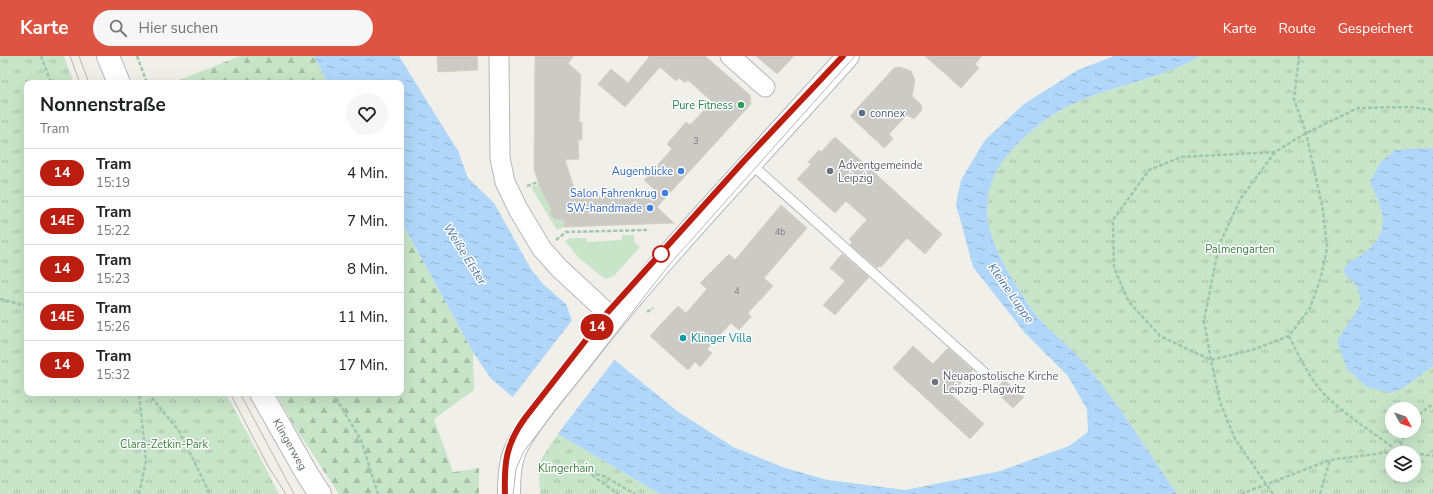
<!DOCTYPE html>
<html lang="de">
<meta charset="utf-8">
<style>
body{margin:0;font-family:"Nunito Sans",sans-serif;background:#f6f6f6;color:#202124;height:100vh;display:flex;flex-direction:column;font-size:15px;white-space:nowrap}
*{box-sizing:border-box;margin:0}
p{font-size:13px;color:#757577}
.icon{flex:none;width:22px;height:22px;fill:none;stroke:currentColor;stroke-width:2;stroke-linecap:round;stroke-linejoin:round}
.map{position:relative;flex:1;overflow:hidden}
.drawer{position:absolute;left:24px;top:24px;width:380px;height:316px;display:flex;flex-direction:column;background:#fff;border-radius:8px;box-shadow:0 4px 16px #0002}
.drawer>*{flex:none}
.badge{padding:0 8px;border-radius:13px;font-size:14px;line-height:26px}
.needle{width:26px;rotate:130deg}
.buttons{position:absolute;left:1385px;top:346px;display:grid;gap:8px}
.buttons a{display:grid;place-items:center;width:36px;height:36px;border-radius:50%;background:#fff;box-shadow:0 4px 16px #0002;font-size:20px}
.map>.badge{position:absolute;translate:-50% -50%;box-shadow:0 0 0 2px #fff}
.round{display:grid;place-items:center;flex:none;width:42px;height:42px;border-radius:21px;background:#f6f6f6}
.summary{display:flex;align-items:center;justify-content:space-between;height:68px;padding:0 16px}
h1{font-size:19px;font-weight:700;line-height:30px}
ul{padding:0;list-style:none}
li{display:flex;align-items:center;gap:12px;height:48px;padding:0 16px;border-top:1px solid #e0e0e0}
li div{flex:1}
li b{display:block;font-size:15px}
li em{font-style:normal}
li .badge{min-width:44px;font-weight:700;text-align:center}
header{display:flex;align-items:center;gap:24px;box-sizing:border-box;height:56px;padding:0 20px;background:#dd5442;color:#fff}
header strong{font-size:19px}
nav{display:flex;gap:22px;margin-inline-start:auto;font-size:14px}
.search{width:280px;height:36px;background:#f6f6f6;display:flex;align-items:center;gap:10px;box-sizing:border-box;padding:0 14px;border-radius:22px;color:#757577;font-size:15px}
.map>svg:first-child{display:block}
</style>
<header>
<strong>Karte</strong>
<div class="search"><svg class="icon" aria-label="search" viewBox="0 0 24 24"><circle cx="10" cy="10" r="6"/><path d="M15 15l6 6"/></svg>Hier suchen</div>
<nav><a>Karte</a><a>Route</a><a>Gespeichert</a></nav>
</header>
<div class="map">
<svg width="1433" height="438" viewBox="0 0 1433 438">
<defs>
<pattern id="forest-firs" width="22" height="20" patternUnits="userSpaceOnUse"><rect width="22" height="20" fill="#c8e5c9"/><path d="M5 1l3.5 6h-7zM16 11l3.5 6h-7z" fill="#a6bda7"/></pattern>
<pattern id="park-tufts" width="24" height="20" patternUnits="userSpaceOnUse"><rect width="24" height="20" fill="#c8e5c9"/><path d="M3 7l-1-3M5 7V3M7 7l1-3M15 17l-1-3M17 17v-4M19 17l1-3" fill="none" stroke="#a6bda7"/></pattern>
<pattern id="water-ripples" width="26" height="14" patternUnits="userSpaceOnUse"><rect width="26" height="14" fill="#b0d7f9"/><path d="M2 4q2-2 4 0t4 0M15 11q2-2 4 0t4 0" fill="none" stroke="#93b2cd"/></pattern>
</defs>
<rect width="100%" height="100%" fill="#f0efe9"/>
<g fill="#c8e5c9">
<path d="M539 128 552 154 550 156 563 162 564 171 557 174 531 131Z"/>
<path d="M622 179H634V186L640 191 614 220 605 223 578 201 565 185 570 182H586L587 186 622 184Z"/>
</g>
<g fill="url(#forest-firs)">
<path d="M240 0H314L328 27H172Z"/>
<path d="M401 165 473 296 474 334 434 363 453 416 479 412V438H339L293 368 276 337H401Z"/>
</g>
<g fill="url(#park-tufts)" fill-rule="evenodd">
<path d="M0 0H64L74 27H27V337H226L279 438H0Z"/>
<path d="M1200 0H1433V438H1177C1147 394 1119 347 1084 307 1070 290 1051 277 1037 260 1029 251 1023 239 1016 229 970 157 978 114 1047 63 1092 30 1153 29 1200 0ZM1392 353H1414V375H1392ZM1392 397H1414V419H1392Z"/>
<path d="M558 378 660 438H540L539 417 541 403Z"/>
</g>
<g fill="url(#water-ripples)">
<path d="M314 0H399L458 95 468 122 494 147 531 213 543 228 566 248 573 267 584 279 677 355 733 391 785 412 828 424 905 434 1000 415 1069 390 1088 376 1087 353 1068 320 1025 277 973 211 956 148 961 124 985 84 1024 48 1078 14 1114 0H1200C1153 29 1092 30 1047 63 978 114 970 157 1016 229 1023 239 1029 251 1037 260 1051 277 1070 290 1084 307 1119 347 1147 394 1177 438H660L558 378 491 323 473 296 401 165V27H328Z"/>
<path d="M1423 92 1433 93V310L1403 332 1391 337 1367 331 1347 313 1337 285 1361 248 1358 231 1343 216C1349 203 1352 206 1363 198 1393 174 1384 156 1370 126L1380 107 1395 94Z"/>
</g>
<path fill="#f0efe9" d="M573 263 585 278 615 303 557 379 512 342Z"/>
<g fill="#cccac5" stroke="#d5d1c7">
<path d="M437 0H477L478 14 438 16Z"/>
<path d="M535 0H574L568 7 581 19 579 66H582V84H578L579 103 565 104 577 141 620 140 657 136 644 124 672 93 667 88 686 66 690 69 712 46 688 24 685 27 679 22 676 25 660 11 625 51 598 28 611 13 628 27 649 1 648 0H705L750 39 751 48 657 151 674 167 564 171V165L553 162 550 156 552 154 540 132 534 113Z"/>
<path d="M756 0H794L777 18Z"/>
<path d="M925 0H982L975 8 979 12 961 32Z"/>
<path d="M900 11 911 15 915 24 912 40 921 48 922 54 914 63 907 59 889 78 893 83 884 92 850 60 894 12Z"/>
<path d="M835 81 942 178 925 198 907 182 881 211 879 210 877 212 850 189 852 186 849 183 867 164 846 145 835 157 797 123 811 108 808 106 819 94 821 96Z"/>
<path d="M781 149 807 172 764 222 773 230 748 257 751 261 739 274 731 267 707 293 712 297 700 311 695 306 688 314 650 280 678 250 686 257 707 233 700 227 729 198 735 204Z"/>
<path d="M842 198 869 221 835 259 823 249 845 225 830 212Z"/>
<path d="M913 290 933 308 948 292 973 314 951 338 984 368 970 383 893 312Z"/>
<path d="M1004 324 1024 341 1013 352 995 335Z"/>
</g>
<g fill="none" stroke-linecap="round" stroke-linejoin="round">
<defs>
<path id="lane" d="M751 108 984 316"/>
<g id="street">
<path d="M499 0 500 102 505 126 518 153 542 193 559 212 614 263"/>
<path d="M730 0 765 31"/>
</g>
<g id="secondary">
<path d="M108 0 119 27"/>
<path id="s1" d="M261 337 307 418 320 438"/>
<path d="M509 438C509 419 510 400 521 383 539 353 564 326 585 299 667 194 760 99 848 0"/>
</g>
</defs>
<use href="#lane" stroke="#b5b8bc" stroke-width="11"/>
<use href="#street" stroke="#b5b8bc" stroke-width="21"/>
<use href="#secondary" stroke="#b5b7bb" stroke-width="24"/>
<g stroke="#a1c6ad" stroke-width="2.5" stroke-dasharray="4 2" stroke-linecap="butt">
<path d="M41 0 51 27"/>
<path d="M137 0 147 27"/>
<path d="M1275 96 1181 101 1149 114 1113 164 1114 212 1129 246 1160 280 1211 304 1252 294 1289 280 1310 252 1321 221 1327 192 1323 154 1306 77 1294 43 1299 0"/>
<path d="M527 130 538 126"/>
<path d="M556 184 566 176 647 174"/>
<path d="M0 243 27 250"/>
<path d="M647 256 653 252"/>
<path d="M1289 280C1300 302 1311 326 1329 343 1350 362 1375 378 1398 395L1406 375"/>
<path d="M148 337 179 375 210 438"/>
<path d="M333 337 361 384 378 438"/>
<path d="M1414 362 1433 348"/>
<path d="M1414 397 1433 400"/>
<path d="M590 417 604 420 635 438"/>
<path d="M592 419 618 438"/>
<path d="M139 438 146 405 139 337"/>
<path d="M1241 438 1330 404 1398 395 1414 397"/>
<path d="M1273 438 1235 383 1220 346 1211 304 1204 265 1219 189 1241 142 1275 96 1306 77 1358 52 1409 51 1433 54"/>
<path d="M1320 438 1330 404"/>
</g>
<use href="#lane" stroke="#fff" stroke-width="9"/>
<use href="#street" stroke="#fff" stroke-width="19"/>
<use href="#secondary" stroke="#fff" stroke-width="22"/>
<g stroke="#b6b7b7" stroke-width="1">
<path d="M70 0 80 27"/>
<path d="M79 0 89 27"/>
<path d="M230 337 268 410 286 438"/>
<path d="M240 337 294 438"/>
<path d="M505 438C504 406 506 388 525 362L607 257 743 106 843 0"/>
<path d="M513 438 516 413 524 395 669 209 855 0"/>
</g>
</g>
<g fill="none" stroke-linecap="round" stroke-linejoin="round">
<defs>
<path id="line" d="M505 438C504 406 506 388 525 362L607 257 743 106 843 0"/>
</defs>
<use href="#line" stroke="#fff" stroke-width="9"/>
<use href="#line" stroke="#bb1e10" stroke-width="6"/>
</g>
<circle fill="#2e9e5b" stroke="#fff" stroke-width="1.5" cx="741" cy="49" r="4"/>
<circle fill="#5c6f8a" stroke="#fff" stroke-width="1.5" cx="862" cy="57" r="4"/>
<g fill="#3f7fe0" stroke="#fff" stroke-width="1.5">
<circle cx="681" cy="115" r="4"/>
<circle cx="665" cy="137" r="4"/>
<circle cx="650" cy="152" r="4"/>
</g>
<g fill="#6b7280" stroke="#fff" stroke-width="1.5">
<circle cx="830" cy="115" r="4"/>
<circle cx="935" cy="326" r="4"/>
</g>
<circle fill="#fff" stroke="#bb1e10" stroke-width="2" cx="661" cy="198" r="8"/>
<circle fill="#0f9aa8" stroke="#fff" stroke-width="1.5" cx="683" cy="282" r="4"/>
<g text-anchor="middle" stroke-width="3" stroke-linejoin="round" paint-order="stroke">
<g font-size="9" fill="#7b7d7e">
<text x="696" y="88">3</text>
<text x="780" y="179">4b</text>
<text x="737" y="238">4</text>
</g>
<g font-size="11" fill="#27864d" stroke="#fff" text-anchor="end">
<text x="733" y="53">Pure Fitness</text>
</g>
<g font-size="11" fill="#4e5e75" stroke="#fff" text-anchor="start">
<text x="870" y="61">connex</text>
</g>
<g font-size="11" fill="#5b616d" stroke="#fff" text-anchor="start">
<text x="838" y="113">Adventgemeinde<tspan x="838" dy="13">Leipzig</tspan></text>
<text x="943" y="324">Neuapostolische Kirche<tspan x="943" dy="13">Leipzig-Plagwitz</tspan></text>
</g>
<g font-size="11" fill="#366cbe" stroke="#fff" text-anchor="end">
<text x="673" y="119">Augenblicke</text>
<text x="657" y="141">Salon Fahrenkrug</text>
<text x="642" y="156">SW-handmade</text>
</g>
<g font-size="11" fill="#3c8241" stroke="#fff">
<text x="1240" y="197">Palmengarten</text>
<text x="164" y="392">Clara-Zetkin-Park</text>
<text x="566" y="416">Klingerhain</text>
</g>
<g font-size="11" fill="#0d838f" stroke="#fff" text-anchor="start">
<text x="691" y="286">Klinger Villa</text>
</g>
<g font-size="11" fill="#606367" stroke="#fff">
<text dy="4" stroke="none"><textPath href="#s1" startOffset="59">Klingerweg</textPath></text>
</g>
<g font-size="12" font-style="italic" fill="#4c77ab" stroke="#fff">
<text transform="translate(465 198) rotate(58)" y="4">Weiße Elster</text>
<text transform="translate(1011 237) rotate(55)" y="4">Kleine Luppe</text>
</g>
</g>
</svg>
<div class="buttons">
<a><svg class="needle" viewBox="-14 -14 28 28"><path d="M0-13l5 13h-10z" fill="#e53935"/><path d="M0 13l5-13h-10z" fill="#757577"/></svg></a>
<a><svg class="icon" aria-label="layers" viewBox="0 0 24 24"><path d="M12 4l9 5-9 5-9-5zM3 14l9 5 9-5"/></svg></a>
</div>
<b class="badge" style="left:597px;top:271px;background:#bb1e10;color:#fff">14</b>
<section class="drawer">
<div class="summary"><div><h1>Nonnenstraße</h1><p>Tram</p></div><a class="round"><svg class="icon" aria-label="heart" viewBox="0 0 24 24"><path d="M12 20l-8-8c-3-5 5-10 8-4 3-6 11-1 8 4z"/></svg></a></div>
<ul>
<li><span class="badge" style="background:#bb1e10;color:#fff">14</span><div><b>Tram</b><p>15:19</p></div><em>4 Min.</em></li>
<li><span class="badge" style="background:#bb1e10;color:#fff">14E</span><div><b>Tram</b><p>15:22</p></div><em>7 Min.</em></li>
<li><span class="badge" style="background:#bb1e10;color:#fff">14</span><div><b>Tram</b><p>15:23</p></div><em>8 Min.</em></li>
<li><span class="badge" style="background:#bb1e10;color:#fff">14E</span><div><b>Tram</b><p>15:26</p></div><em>11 Min.</em></li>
<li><span class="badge" style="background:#bb1e10;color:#fff">14</span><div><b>Tram</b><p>15:32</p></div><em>17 Min.</em></li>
</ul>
</section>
</div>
